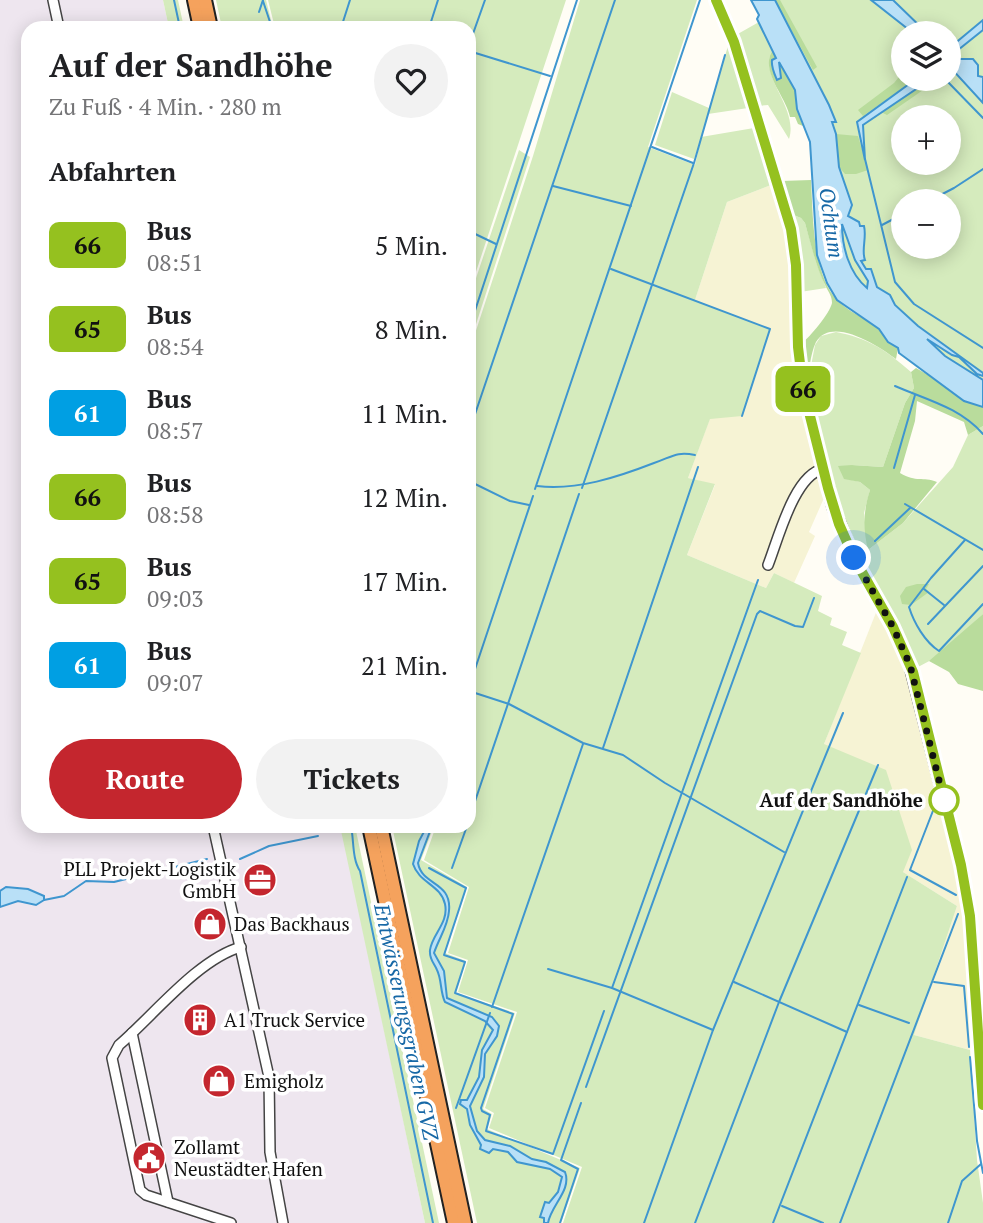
<!DOCTYPE html>
<html lang="de">
<meta charset="utf-8">
<style>
body{margin:0;font-family:"PT Serif",serif;background:#f2f2f2;color:#202124;height:100vh;display:flex;flex-direction:column;font-size:26px;white-space:nowrap}
*{box-sizing:border-box;margin:0}
p{font-size:23px;color:#757577}
.icon{flex:none;width:38px;height:38px;fill:none;stroke:currentColor;stroke-width:2;stroke-linecap:round;stroke-linejoin:round}
.map{position:relative;flex:1;overflow:hidden}
.side{position:absolute;left:21px;top:21px;width:455px;height:812px;display:flex;flex-direction:column;background:#fff;border-radius:21px;box-shadow:0 4px 18px #0003}
.side>*{flex:none}
.badge{padding:0 14px;border-radius:10px;font-size:24px;line-height:46px}
.fabs{position:absolute;left:891px;top:21px;display:grid;gap:14px}
.fabs a{display:grid;place-items:center;width:70px;height:70px;border-radius:50%;background:#fff;box-shadow:0 4px 18px #0003;font-size:35px}
.you{position:absolute;width:35px;height:35px;margin:-18px;border:5px solid #fff;border-radius:50%;background:#1a73e8;box-shadow:0 0 0 10px #1a73e833}
.map>.badge{position:absolute;translate:-50% -50%;box-shadow:0 0 0 4px #fff}
h2{padding:0 28px;font-size:26px;line-height:63px}
.round{display:grid;place-items:center;flex:none;width:74px;height:74px;border-radius:37px;background:#f2f2f2}
.summary{display:flex;align-items:center;justify-content:space-between;height:119px;padding:0 28px}
h1{font-size:33px;font-weight:800;line-height:52px}
.primary-button{display:flex;gap:14px;margin-top:auto;padding:14px 28px}
.primary-button a{flex:1;height:80px;border-radius:42px;background:#c4262e;color:#fff;font-size:28px;font-weight:800;line-height:80px;text-align:center}
.primary-button a+a{background:#f2f2f2;color:#202124}
ul{padding:0;list-style:none}
li{display:flex;align-items:center;gap:21px;height:84px;padding:0 28px}
li div{flex:1}
li b{display:block;font-size:26px}
li em{font-style:normal}
li .badge{min-width:77px;font-weight:700;text-align:center}
.map>svg:first-child{display:block}
</style>
<div class="map">
<svg width="983" height="1223" viewBox="0 0 983 1223">
<rect width="100%" height="100%" fill="#fffdf5"/>
<path fill="#eee6ef" d="M0 0H163L169 28H28V826H341L425 1223H0Z"/>
<g fill="#f6f3d4">
<path d="M771 185 782 221 789 263 794 371 824 498 809 532 815 536 794 583 774 573 766 588 687 555 715 485 688 478 710 418 695 300 727 202Z"/>
<path d="M877 610 896 646 910 686 959 884 965 931 970 1050 914 1035 957 906 903 872 824 744Z"/>
</g>
<g fill="#d5ebbd" fill-rule="evenodd">
<path d="M163 0H178L184 28H169Z"/>
<path d="M216 0H266L273 28H222Z"/>
<path d="M268 0H566L469 293V28H275Z"/>
<path d="M580 0H697L648 147 695 165 700 143 694 159 655 145 672 92 709 108 728 46 748 108 708 114 701 137 754 128 771 185 727 202 695 300 770 329 742 416 710 419 688 478 715 484 687 555 766 588 774 573 822 596 818 611 832 618 830 625 847 632 842 645 861 653 824 744 886 770 912 850 903 872 957 906 914 1035 970 1050 977 1160 983 1203V1223H563L582 1167 489 1128 494 1113 485 1108 517 1012 458 992 468 960 448 953 469 887 424 860 436 826H469V352L533 156Z"/>
<path d="M758 0H983V399L846 289 818 148ZM903 33H948V79H903ZM903 117H948V163H903ZM903 201H948V247H903Z"/>
<path d="M759 22 772 51C758 76 799 108 789 139L768 105 758 106 736 35Z"/>
<path d="M519 150 530 157 469 346V299Z"/>
<path d="M791 214 801 218 805 223 816 262 826 288 800 292Z"/>
<path d="M836 332C868 338 886 350 911 372L914 388 905 403 883 467 852 465 844 478 860 482 870 490 864 513 868 550 903 523 953 467 968 435 983 426V614L935 658 918 667 897 621 843 526 807 387 815 345 821 336Z"/>
<path d="M340 826H355L439 1223H425Z"/>
<path d="M392 826H434L421 860 467 887 445 953 466 961 456 993 515 1013 483 1109 492 1114 487 1129 580 1168 561 1223H477Z"/>
</g>
<g fill="#b9dc9c">
<path d="M775 0H780L817 67 813 70Z"/>
<path d="M772 51 777 59 774 58 780 71 778 62 796 90 797 109 803 126 798 124 795 117H790C786 96 760 72 772 51Z"/>
<path d="M903 72V79H916L863 116 858 110 894 83Z"/>
<path d="M931 79H939L887 115 881 112Z"/>
<path d="M836 134 858 136 868 170 856 174H845L839 167Z"/>
<path d="M811 180C813 214 812 275 838 301 848 311 862 317 874 325 883 332 888 341 898 348L896 359C880 347 832 315 816 342 810 354 809 373 807 387L802 343C810 337 830 313 832 303 832 296 829 293 826 287 816 267 811 245 805 223L801 218 791 214 781 181Z"/>
<path d="M916 368 935 379 964 401 983 407V426L968 435 964 422 917 401 915 421 900 473C917 483 922 476 937 482L903 523 868 550C863 528 863 512 870 490L860 482 844 479 838 466 852 465 883 467 905 403 914 388 911 372Z"/>
<path d="M917 584H929L926 589 929 592 911 605 902 604 900 596 906 587Z"/>
<path d="M983 614V691L958 684 949 672 929 661Z"/>
</g>
<g fill="#b9e0f7" stroke="#3f96cf" stroke-width="2" fill-rule="evenodd">
<path d="M751 0H775L829 105 836 122H832L836 134 839 167 852 205 848 216 859 222 860 226H864C867 238 861 250 865 260L861 261 866 269H871L877 287 890 295 895 305 918 326 983 373V376L977 374 959 357 952 355 927 339 945 356 983 380V407L964 401 899 353 898 348 888 342 879 329 837 300 827 283 817 255 810 142 797 109 795 90 779 62 781 78 777 80C774 73 771 67 772 60L776 58 757 19 759 15ZM842 224 855 260 868 281 867 288C849 273 842 247 842 224Z"/>
<path d="M871 0H893L927 33H913Z"/>
<path d="M983 20V30L958 50 953 47V45Z"/>
<path d="M950 56 954 59H973L978 65V76L983 77V103L949 66Z"/>
<path d="M916 79H931L863 125 865 160 857 122Z"/>
<path d="M427 826H432L418 863C422 886 452 881 449 911 448 926 439 938 434 953L444 971 447 998 492 1017 499 1026 497 1036 485 1054 484 1077 470 1106 477 1131 485 1140 510 1146 532 1159 546 1162 565 1172C572 1190 551 1205 548 1223H544V1218L540 1217 545 1202 549 1203 558 1192 562 1177 550 1169 517 1162 508 1152 493 1149 489 1153 480 1149 481 1145 470 1125 467 1109 460 1104 461 1100H467L479 1077 482 1050 493 1030 485 1021 445 1002C440 992 442 980 437 970 434 963 429 959 430 950 432 934 449 923 445 904 441 885 419 883 413 864L419 841Z"/>
<path d="M6 887 28 889 44 896V900L36 905 18 901 0 907V891Z"/>
</g>
<g fill="none" stroke-linecap="round" stroke-linejoin="round">
<g stroke="#3f96cf" stroke-width="2">
<path d="M174 0 180 28"/>
<path d="M263 1 272 28"/>
<path d="M259 12 263 0"/>
<path d="M341 28 350 0"/>
<path d="M429 28 438 0"/>
<path d="M469 45 485 0"/>
<path d="M469 51 550 76"/>
<path d="M945 79 983 118"/>
<path d="M652 147 693 163"/>
<path d="M865 159 895 282 914 304 983 348"/>
<path d="M553 186 631 206"/>
<path d="M929 201 954 188 983 169"/>
<path d="M882 225 903 214"/>
<path d="M469 231 496 244"/>
<path d="M611 269 770 329 742 416"/>
<path d="M469 329 577 0"/>
<path d="M895 386C927 400 959 407 983 434"/>
<path d="M469 432 615 0"/>
<path d="M894 468 915 395"/>
<path d="M469 481 510 501 529 505"/>
<path d="M537 486C576 491 618 477 654 463 672 457 676 451 695 455"/>
<path d="M582 488 694 163 725 55"/>
<path d="M535 489 700 0"/>
<path d="M905 504 983 550"/>
<path d="M965 540 931 578 909 607C914 623 925 642 939 651L983 604"/>
<path d="M875 541 910 508"/>
<path d="M924 589 944 605"/>
<path d="M928 624 983 566"/>
<path d="M469 687 533 496"/>
<path d="M469 691 509 704 583 743 623 755 665 783 784 852"/>
<path d="M603 748 698 467"/>
<path d="M936 803 910 870 956 895"/>
<path d="M469 819 579 494"/>
<path d="M351 826C354 840 352 859 360 871L433 1223"/>
<path d="M240 859 269 846 318 836"/>
<path d="M429 868 466 888 444 955 465 962 455 993 513 1014 481 1108 482 1111 490 1115 486 1131 553 1154 604 1011"/>
<path d="M452 868 467 826"/>
<path d="M44 900 64 896 86 881 114 882 207 859"/>
<path d="M548 969 612 988 713 1030"/>
<path d="M734 982 847 1032"/>
<path d="M934 982 964 986 969 1047"/>
<path d="M612 988 758 580"/>
<path d="M859 1005 909 1023"/>
<path d="M492 1007 583 744"/>
<path d="M970 1057 977 1141 983 1173"/>
<path d="M586 1087 757 614 760 611 795 626 803 627 814 598"/>
<path d="M456 1108 490 1013"/>
<path d="M782 1206 823 1223"/>
<path d="M560 1223 578 1169 561 1160 581 1103"/>
<path d="M644 1223 713 1030 843 713"/>
<path d="M695 1223 779 1002 878 765"/>
<path d="M773 1223 907 877"/>
<path d="M840 1223 958 914"/>
<path d="M948 1223 962 1181 981 1164"/>
</g>
<defs>
<g id="minor">
<path d="M53 0 59 28"/>
<path d="M768 565C778 540 794 475 823 469"/>
<path d="M213 826 269 1077 270 1152 283 1223"/>
<path d="M132 1033 168 1202"/>
<path d="M231 1223 146 1195 140 1190 112 1058 119 1045C153 1016 198 959 241 947"/>
</g>
<path id="major" d="M716 0 734 42 791 229 796 265 798 347 803 388 833 507 854 558 893 627 910 665 961 865 970 916 983 1105"/>
<g id="highway">
<path d="M194 0 200 28"/>
<path d="M205 0 211 28"/>
<path d="M369 826 454 1223"/>
<path d="M381 826 465 1223"/>
</g>
</defs>
<use href="#minor" stroke="#444" stroke-width="12"/>
<use href="#major" stroke="#222" stroke-width="14"/>
<use href="#highway" stroke="#222" stroke-width="16"/>
<use href="#minor" stroke="#fff" stroke-width="9"/>
<use href="#major" stroke="#f9d66b" stroke-width="10"/>
<use href="#highway" stroke="#f5a25d" stroke-width="12"/>
</g>
<g fill="none" stroke-linecap="round" stroke-linejoin="round">
<defs>
<path id="line" d="M716 0 734 42 791 229 796 265 798 347 803 388 828 488 839 524 854 558 893 627 913 672 961 865 970 916 983 1105"/>
</defs>
<use href="#line" stroke="#fff" stroke-width="16"/>
<use href="#line" stroke="#95c11f" stroke-width="10"/>
<path stroke="#111" stroke-width="7" stroke-dasharray="0 12.6" d="M854 558 893 627 910 665 944 800"/>
</g>
<defs>
<symbol id="office-disc" viewBox="-11 -11 22 22"><circle r="9.5" fill="#c4262e" stroke="#fff"/><path d="M-6-3h4V-5.5h4V-3h4V5H-6ZM-1-4.5V-3h2v-1.5ZM-6 0V1H6V0Z" fill="#fff"/></symbol>
<symbol id="shop-disc" viewBox="-11 -11 22 22"><circle r="9.5" fill="#c4262e" stroke="#fff"/><path d="M-5-2.5h2.3a2.7 3.5 0 0 1 5.4 0H5L5.5 6h-11ZM-1.5-2.5h3a1.5 2.3 0 0 0-3 0Z" fill="#fff"/></symbol>
<symbol id="building-disc" viewBox="-11 -11 22 22"><circle r="9.5" fill="#c4262e" stroke="#fff"/><path d="M-4-6H4V6H1V3H-1V6H-4ZM-2.5-4.3h1.7v1.8h-1.7ZM.8-4.3h1.7v1.8H.8ZM-2.5-1h1.7V.8h-1.7ZM.8-1h1.7V.8H.8Z" fill="#fff"/></symbol>
<symbol id="civic-disc" viewBox="-11 -11 22 22"><circle r="9.5" fill="#c4262e" stroke="#fff"/><path d="M-.6-6.5H3V-4.5H.6V-3L4-1V1h2V6H-6V1h2V-1L-.6-3ZM-1.2 2.5V6h2.4V2.5Z" fill="#fff"/></symbol>
</defs>
<g fill-rule="evenodd">
<use href="#office-disc" x="241" y="861" width="38" height="38"/>
<use href="#shop-disc" x="191" y="905" width="38" height="38"/>
<use href="#building-disc" x="181" y="1001" width="38" height="38"/>
<use href="#shop-disc" x="200" y="1062" width="38" height="38"/>
<use href="#civic-disc" x="130" y="1139" width="38" height="38"/>
</g>
<circle fill="#fff" stroke="#95c11f" stroke-width="3.5" cx="944" cy="800" r="14"/>
<g text-anchor="middle" stroke-width="7" stroke-linejoin="round" paint-order="stroke">
<g font-size="19" font-weight="bold" fill="#111" stroke="#fff" text-anchor="end">
<text x="923" y="807">Auf der Sandhöhe</text>
</g>
<g font-size="19" fill="#111" stroke="#fff" text-anchor="start">
<text x="236" y="876" text-anchor="end">PLL Projekt-Logistik<tspan x="236" dy="22">GmbH</tspan></text>
<text x="234" y="931">Das Backhaus</text>
<text x="224" y="1027">A1 Truck Service</text>
<text x="244" y="1088">Emigholz</text>
<text x="174" y="1154">Zollamt<tspan x="174" dy="22">Neustädter Hafen</tspan></text>
</g>
<g font-size="21" font-style="italic" fill="#1768a6" stroke="#fff">
<text transform="translate(831 223) rotate(82)" y="7">Ochtum</text>
<text transform="translate(406 1022) rotate(78)" y="7">Entwässerungsgraben GVZ</text>
</g>
</g>
</svg>
<div class="fabs">
<a><svg class="icon" aria-label="layers" viewBox="0 0 24 24"><path d="M12 4l9 5-9 5-9-5zM3 14l9 5 9-5"/></svg></a>
<a>+</a>
<a>−</a>
</div>
<div class="you" style="left:854px;top:558px"></div>
<b class="badge" style="left:803px;top:389px;background:#95c11f;color:#111">66</b>
<section class="side">
<div class="summary"><div><h1>Auf der Sandhöhe</h1><p>Zu Fuß · 4 Min. · 280 m</p></div><a class="round"><svg class="icon" aria-label="heart" viewBox="0 0 24 24"><path d="M12 20l-8-8c-3-5 5-10 8-4 3-6 11-1 8 4z"/></svg></a></div>
<h2>Abfahrten</h2>
<ul>
<li><span class="badge" style="background:#95c11f;color:#111">66</span><div><b>Bus</b><p>08:51</p></div><em>5 Min.</em></li>
<li><span class="badge" style="background:#95c11f;color:#111">65</span><div><b>Bus</b><p>08:54</p></div><em>8 Min.</em></li>
<li><span class="badge" style="background:#009fe3;color:#fff">61</span><div><b>Bus</b><p>08:57</p></div><em>11 Min.</em></li>
<li><span class="badge" style="background:#95c11f;color:#111">66</span><div><b>Bus</b><p>08:58</p></div><em>12 Min.</em></li>
<li><span class="badge" style="background:#95c11f;color:#111">65</span><div><b>Bus</b><p>09:03</p></div><em>17 Min.</em></li>
<li><span class="badge" style="background:#009fe3;color:#fff">61</span><div><b>Bus</b><p>09:07</p></div><em>21 Min.</em></li>
</ul>
<div class="primary-button"><a>Route</a><a>Tickets</a></div>
</section>
</div>
